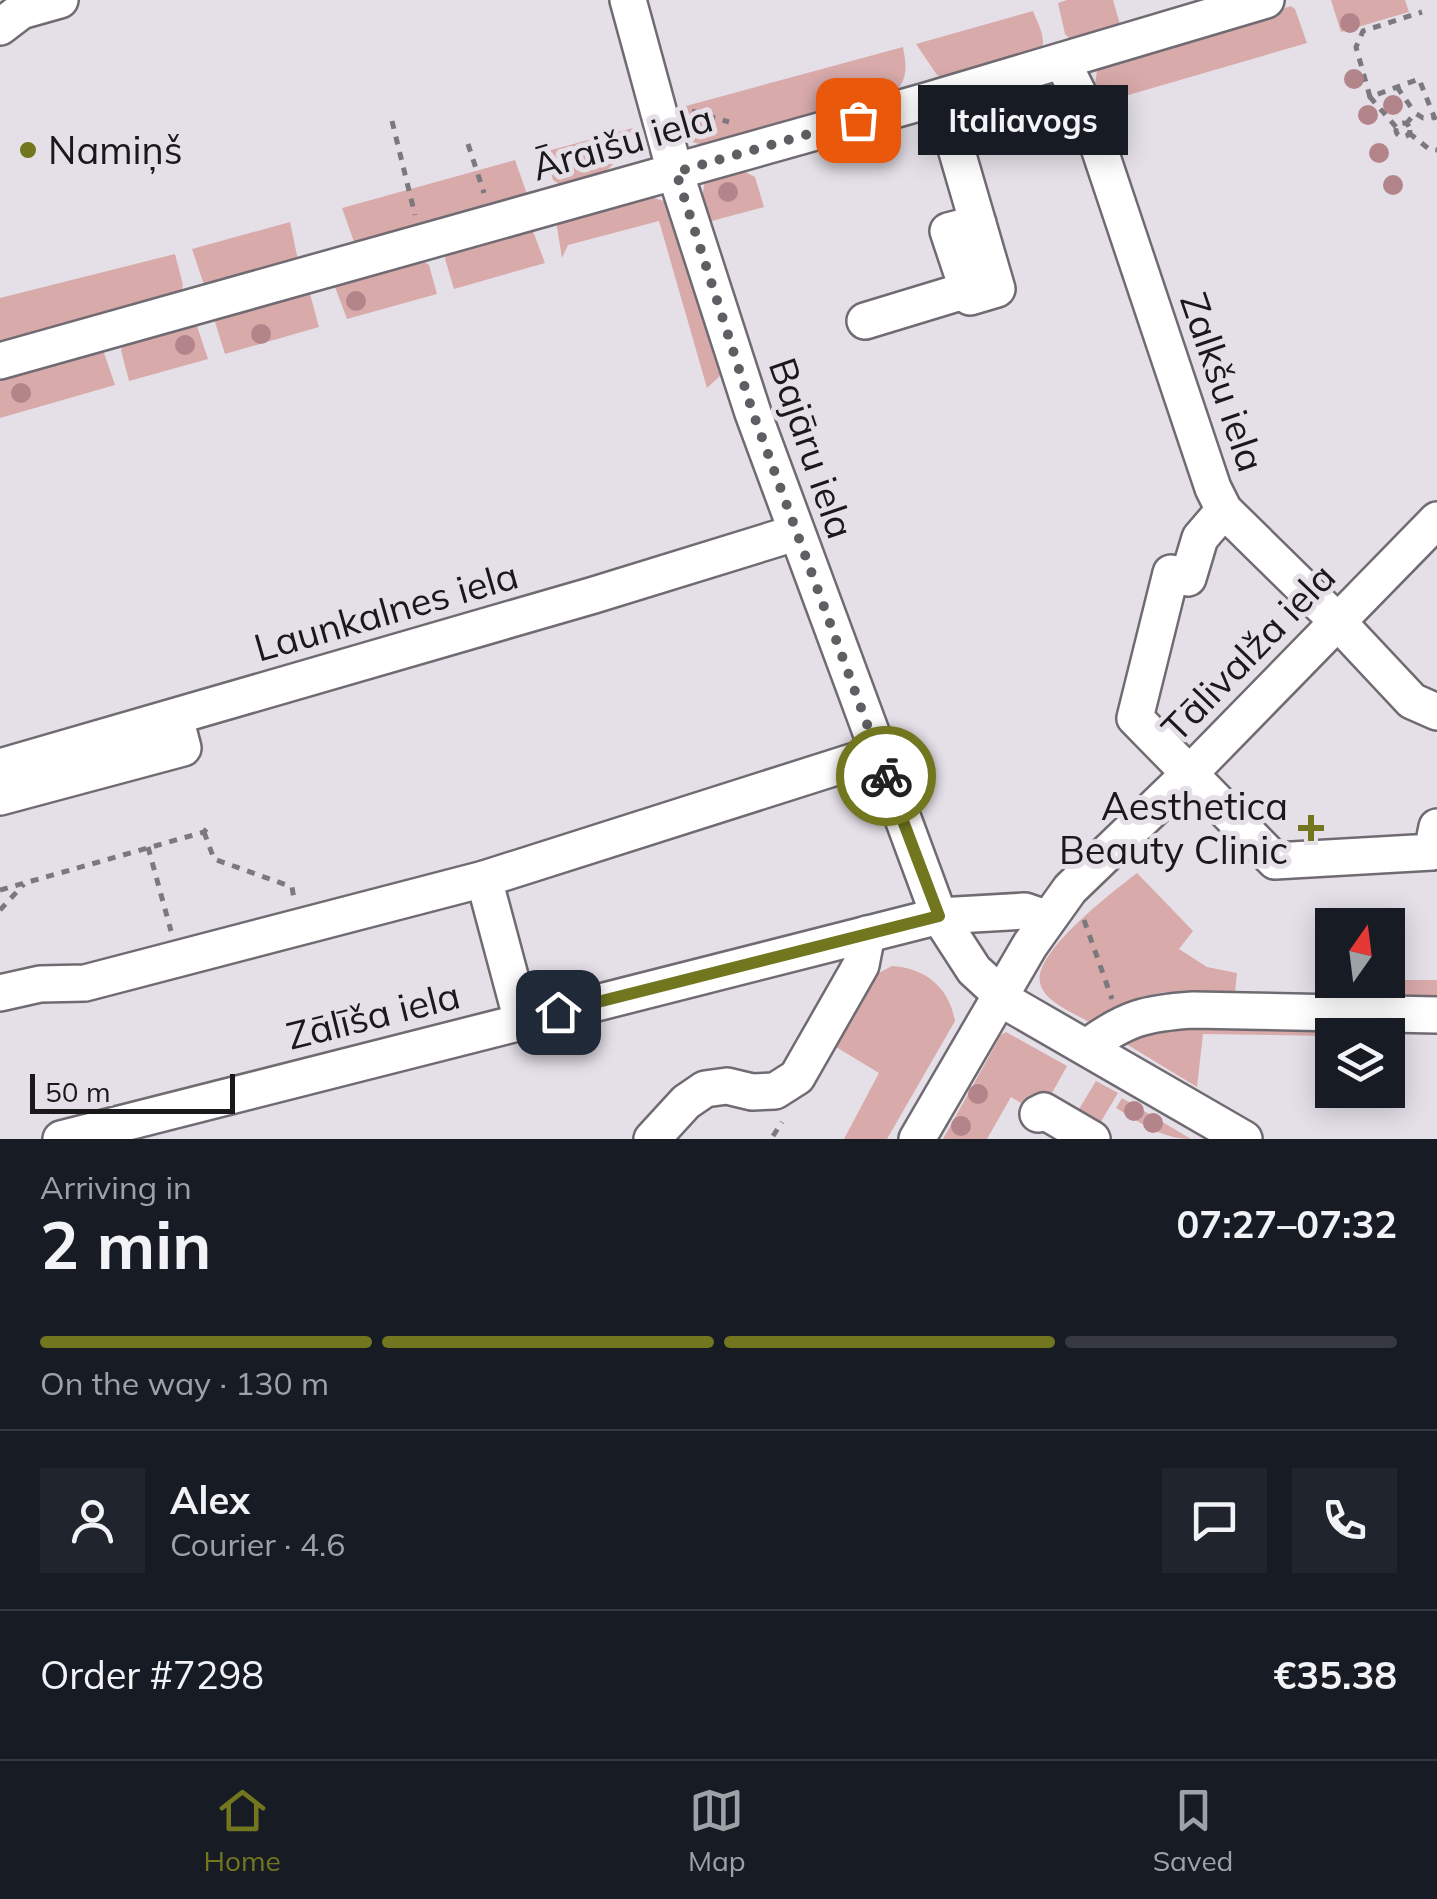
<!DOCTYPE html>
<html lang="en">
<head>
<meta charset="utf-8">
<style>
	:root { --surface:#171b24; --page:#20242c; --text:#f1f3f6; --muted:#9ea1a6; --line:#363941; --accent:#71761f }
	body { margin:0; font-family:Mulish,sans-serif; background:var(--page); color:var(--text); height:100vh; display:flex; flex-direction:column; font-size:38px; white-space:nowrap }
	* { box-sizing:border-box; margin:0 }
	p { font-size:32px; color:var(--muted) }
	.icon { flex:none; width:55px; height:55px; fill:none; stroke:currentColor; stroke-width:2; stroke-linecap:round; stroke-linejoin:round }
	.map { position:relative; height:1139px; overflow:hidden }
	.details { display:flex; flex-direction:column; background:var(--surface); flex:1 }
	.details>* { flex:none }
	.needle { width:65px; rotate:14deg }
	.controls { position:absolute; left:1315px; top:908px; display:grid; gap:20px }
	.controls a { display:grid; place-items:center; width:90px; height:90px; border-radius:0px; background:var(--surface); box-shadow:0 5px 25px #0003; font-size:50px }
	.scale { position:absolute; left:30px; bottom:25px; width:205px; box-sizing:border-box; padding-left:10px; border:5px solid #19181a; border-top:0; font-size:28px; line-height:35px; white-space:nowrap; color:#19181a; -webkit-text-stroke:8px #e5e0e8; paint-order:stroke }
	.pin { position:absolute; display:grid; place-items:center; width:85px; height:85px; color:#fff; margin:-42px; border-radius:20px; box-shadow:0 5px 15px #0006 }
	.courier { position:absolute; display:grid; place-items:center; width:100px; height:100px; margin:-50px; border:8px solid #71761f; border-radius:50%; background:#fff; color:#222; box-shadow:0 2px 12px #0007 }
	.bubble { position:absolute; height:70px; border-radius:0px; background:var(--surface); box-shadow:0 5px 25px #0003; font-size:32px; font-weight:700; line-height:70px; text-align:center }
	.head em { font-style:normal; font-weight:700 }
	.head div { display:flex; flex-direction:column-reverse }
	.head { display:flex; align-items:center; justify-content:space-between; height:170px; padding:0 40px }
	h1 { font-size:65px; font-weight:700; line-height:75px }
	.bar { display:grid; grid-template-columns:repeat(4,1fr); gap:15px 10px; align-content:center; height:120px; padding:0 40px }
	.bar i { height:12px; border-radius:8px; background:var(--line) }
	.bar .on { background:var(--accent) }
	.bar p { grid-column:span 4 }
	.line { display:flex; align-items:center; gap:25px; padding:0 40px; border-top:2px solid var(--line) }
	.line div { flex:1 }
	.round { display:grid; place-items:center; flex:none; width:105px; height:105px; border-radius:0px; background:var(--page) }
	.tabs { display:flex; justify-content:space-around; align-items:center; height:140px; border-top:2px solid var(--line); background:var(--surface); font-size:28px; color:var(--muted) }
	.tabs a { display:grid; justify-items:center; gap:5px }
	.tabs .on { color:var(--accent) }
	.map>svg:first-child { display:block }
</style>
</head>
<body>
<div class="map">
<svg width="1437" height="1139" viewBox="0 0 1437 1139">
	<rect width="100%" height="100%" fill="#e5e0e8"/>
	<g fill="#d8aaaa">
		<path d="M1067 0H1113L1121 28 1074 43 1065 34 1058 3Z"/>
		<path d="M1331 0H1405L1409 12 1341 32Z"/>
		<path d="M1291 6 1295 9 1307 43 1101 103 1094 92 1097 70 1110 61Z"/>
		<path d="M1033 11C1038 24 1048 40 1040 53L947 79 937 75 916 44Z"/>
		<path d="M903 47C907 69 908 79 892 96L712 148 686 140 676 121 677 111 686 106Z"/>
		<path d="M633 128C611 174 611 173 562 186L553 180 544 152Z"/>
		<path d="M515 160 527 194 355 245 342 208Z"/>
		<path d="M739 169 755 177 764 207 708 222 701 202 705 181Z"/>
		<path d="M647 196 664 201 669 210 720 376 707 388 659 221 568 245 562 258 556 221Z"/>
		<path d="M290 222 298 260 210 288 203 282 192 249Z"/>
		<path d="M531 226 545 263 454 289 445 259 448 249Z"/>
		<path d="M175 254 183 285 181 293 0 346V298Z"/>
		<path d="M419 258 429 265 437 294 347 319 335 287 338 279Z"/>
		<path d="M302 288 310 294 319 327 225 354 215 322 220 311Z"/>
		<path d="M196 323 208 359 129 381 121 350 127 338Z"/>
		<path d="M93 346 104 353 115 385 0 418V373Z"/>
		<path d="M1137 873 1193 931 1179 949 1207 967 1237 973 1235 992H1165L1140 997 1089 1022C1074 1013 1044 1002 1040 983 1033 952 1114 891 1137 873Z"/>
		<path d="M892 966C925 968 949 987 955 1021L887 1139H844L879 1073 836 1047 824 1069 820 1066 875 975Z"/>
		<path d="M1317 976H1332V980H1437V1000L1317 997Z"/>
		<path d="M1143 1026 1328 1027 1329 1036 1203 1034 1197 1087 1123 1042Z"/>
		<path d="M1006 1032 1067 1066 1052 1093 1079 1109 1096 1081 1118 1093 1096 1130 1026 1106 1011 1097 987 1139H943L1001 1035Z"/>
		<path d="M1122 1098 1191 1139C1162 1139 1141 1123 1116 1108Z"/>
	</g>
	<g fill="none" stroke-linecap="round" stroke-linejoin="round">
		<g stroke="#706b72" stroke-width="40">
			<g id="minor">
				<path d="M628 0 675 172 753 413 939 916 974 970 1012 1005 1244 1139"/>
				<path d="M0 27 21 11 60 0"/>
				<path d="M1062 61 1086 109 1213 488 1224 510 1337 621 1412 701 1437 712"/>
				<path d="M941 97 997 289 970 297 948 231 978 223"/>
				<path d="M865 321 967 290"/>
				<path d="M0 361 926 101 1266 0"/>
				<path d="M1171 573 1135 718 1275 861 1432 852 1437 827"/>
				<path d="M1188 578 1200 538 1224 510"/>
				<path d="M0 767 594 595 795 533"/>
				<path d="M0 797 183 748 175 717"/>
				<path d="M484 879 522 1021"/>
				<path d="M0 993 40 984 85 983 484 879 877 754"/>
				<path d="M1087 1047C1126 1018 1146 1013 1193 1010L1437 1015"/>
				<path d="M1038 1114 1044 1111 1092 1139"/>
				<path d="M61 1139 939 916 1025 911 1048 919"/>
				<path d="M652 1139 686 1102 705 1089 727 1086 752 1092 775 1091 797 1077 861 965 867 934"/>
				<path d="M917 1139 1030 945 1070 889 1190 773 1437 520"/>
			</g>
		</g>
		<g stroke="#7c797e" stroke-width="5" stroke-dasharray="8 8" stroke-linecap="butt">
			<path d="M1397 87 1415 113"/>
			<path d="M1370 97 1356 47 1363 31 1422 12"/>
			<path d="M692 111 729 122"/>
			<path d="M392 121 415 215"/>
			<circle cx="1403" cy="130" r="7"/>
			<path d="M1406 124 1415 113 1423 118 1434 117"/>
			<path d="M1396 127 1370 97 1419 79 1437 124"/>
			<path d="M1409 133 1429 149 1437 150"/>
			<path d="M468 144 484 193"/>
			<path d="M204 832 214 859 292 887 294 899"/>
			<path d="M148 847 171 931"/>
			<path d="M0 890 204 832 211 823"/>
			<path d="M0 910 24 884"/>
			<path d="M1084 920 1112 999"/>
			<path d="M773 1136 782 1122"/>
		</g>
		<use href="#minor" stroke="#fff" stroke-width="35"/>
	</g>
	<g fill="#b3858b">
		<circle cx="1350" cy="23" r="10"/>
		<circle cx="1354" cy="79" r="10"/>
		<circle cx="1393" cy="105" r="10"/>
		<circle cx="1368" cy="115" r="10"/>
		<circle cx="1379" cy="153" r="10"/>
		<circle cx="1393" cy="185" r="10"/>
		<circle cx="728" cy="192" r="10"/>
		<circle cx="356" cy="301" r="10"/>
		<circle cx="261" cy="334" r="10"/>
		<circle cx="185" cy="345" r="10"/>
		<circle cx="21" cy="393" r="10"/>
		<circle cx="978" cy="1094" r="10"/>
		<circle cx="1134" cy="1111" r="10"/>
		<circle cx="1153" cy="1123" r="10"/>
		<circle cx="961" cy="1126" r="10"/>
	</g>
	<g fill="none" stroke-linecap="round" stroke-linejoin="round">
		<path stroke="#605e62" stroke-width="10" stroke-dasharray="0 18" d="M858 120 676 172 753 413 886 776"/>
		<path stroke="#71761f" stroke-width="12" d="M558 1012 939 916 886 776"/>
	</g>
	<g fill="#71761f" stroke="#e5e0e8" stroke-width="4">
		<circle cx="28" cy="150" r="10"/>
		<path d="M1306 813h10v10h10v10h-10v10h-10v-10h-10v-10h10z"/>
	</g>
	<g text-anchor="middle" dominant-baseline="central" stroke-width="10" stroke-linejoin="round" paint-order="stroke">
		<g font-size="38" fill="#19181a" stroke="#e5e0e8">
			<text transform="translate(622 142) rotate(-16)">Āraišu iela</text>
			<text transform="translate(1223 382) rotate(71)">Zalkšu iela</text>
			<text transform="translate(812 448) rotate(71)">Bajāru iela</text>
			<text transform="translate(386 611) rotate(-16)">Launkalnes iela</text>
			<text transform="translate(1248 652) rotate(-46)">Tālivalža iela</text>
			<text transform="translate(373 1015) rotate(-14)">Zālīša iela</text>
		</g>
		<g font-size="38" fill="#19181a" stroke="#e5e0e8" text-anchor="start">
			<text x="48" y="150">Namiņš</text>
			<text x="1288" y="806" text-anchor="end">Aesthetica<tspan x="1288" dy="44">Beauty Clinic</tspan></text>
		</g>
	</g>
</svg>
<div class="controls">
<a><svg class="needle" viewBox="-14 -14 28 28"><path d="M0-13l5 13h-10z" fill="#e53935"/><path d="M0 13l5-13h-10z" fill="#9ea1a6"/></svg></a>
<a><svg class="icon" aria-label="layers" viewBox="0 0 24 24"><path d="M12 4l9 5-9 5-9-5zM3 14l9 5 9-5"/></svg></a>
</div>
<div class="scale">50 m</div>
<div class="pin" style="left:858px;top:120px;background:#ea580c"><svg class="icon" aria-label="bag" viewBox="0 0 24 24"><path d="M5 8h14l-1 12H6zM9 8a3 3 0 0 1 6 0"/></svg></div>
<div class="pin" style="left:558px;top:1012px;background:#1f2937"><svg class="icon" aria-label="home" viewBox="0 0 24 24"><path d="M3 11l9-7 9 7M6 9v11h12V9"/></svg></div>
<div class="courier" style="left:886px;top:776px"><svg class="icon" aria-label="bike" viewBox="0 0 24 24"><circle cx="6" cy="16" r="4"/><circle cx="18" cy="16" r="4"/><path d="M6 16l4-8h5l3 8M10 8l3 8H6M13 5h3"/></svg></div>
<div class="bubble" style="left:918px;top:85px;width:210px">Italiavogs</div>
</div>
<section class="details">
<div class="head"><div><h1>2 min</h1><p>Arriving in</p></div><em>07:27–07:32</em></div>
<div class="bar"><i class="on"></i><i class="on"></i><i class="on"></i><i></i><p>On the way · 130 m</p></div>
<div class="line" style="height:180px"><a class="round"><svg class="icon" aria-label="person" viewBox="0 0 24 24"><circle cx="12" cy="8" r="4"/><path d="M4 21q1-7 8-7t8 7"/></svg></a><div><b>Alex</b><p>Courier · 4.6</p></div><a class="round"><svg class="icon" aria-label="chat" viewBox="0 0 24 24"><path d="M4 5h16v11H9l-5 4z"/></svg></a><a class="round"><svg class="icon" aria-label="phone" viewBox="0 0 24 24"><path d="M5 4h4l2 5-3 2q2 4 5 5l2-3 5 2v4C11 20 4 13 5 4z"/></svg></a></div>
<div class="line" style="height:130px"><div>Order #7298</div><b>€35.38</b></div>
</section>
<nav class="tabs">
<a class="on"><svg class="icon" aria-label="home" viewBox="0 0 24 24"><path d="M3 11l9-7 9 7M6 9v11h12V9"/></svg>Home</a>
<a><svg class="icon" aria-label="map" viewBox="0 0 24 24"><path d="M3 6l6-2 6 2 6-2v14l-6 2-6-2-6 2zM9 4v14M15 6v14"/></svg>Map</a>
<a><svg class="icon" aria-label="saved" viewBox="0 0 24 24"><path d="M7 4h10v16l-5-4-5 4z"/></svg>Saved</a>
</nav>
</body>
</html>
